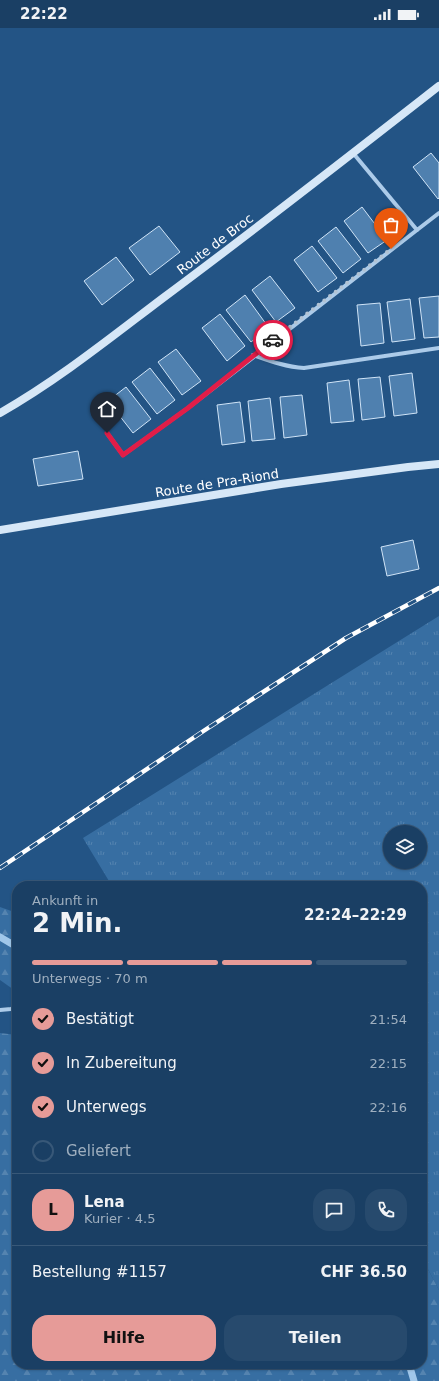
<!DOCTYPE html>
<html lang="de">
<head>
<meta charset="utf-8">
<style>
	:root { --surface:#1a3f64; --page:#274a6d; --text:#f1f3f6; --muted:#9fafbf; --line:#385878; --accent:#e69b98 }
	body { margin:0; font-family:"DejaVu Sans",sans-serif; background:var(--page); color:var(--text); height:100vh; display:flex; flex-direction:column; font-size:15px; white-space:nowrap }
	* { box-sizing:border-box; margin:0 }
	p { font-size:13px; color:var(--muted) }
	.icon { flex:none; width:22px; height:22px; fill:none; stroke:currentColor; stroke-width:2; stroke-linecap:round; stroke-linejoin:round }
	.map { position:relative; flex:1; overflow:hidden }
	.panel { position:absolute; left:12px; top:853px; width:415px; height:488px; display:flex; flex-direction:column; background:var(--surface); border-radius:16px; box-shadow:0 1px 3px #0004,0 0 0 1px var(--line) }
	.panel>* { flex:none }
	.controls { position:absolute; left:383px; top:797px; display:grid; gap:8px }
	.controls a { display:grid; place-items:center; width:44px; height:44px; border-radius:50%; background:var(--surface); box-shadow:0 1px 3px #0004,0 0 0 1px var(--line); font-size:20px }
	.pin { position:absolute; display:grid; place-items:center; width:34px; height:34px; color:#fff; margin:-41px -17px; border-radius:50% 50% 50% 0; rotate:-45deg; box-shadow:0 0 4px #0007 }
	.pin .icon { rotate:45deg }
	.courier { position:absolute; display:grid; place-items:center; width:40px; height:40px; margin:-20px; border:3px solid #e11d48; border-radius:50%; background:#fff; color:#222; box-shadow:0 1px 5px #0007 }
	.overview em { font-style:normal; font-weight:800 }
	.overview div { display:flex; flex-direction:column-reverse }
	.overview { display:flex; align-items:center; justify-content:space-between; height:68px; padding:0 20px }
	h1 { font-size:26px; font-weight:800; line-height:30px }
	.bar { display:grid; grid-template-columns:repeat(4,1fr); gap:6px 4px; align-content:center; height:48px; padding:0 20px }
	.bar i { height:5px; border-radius:3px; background:var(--line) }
	.bar .active { background:var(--accent) }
	.bar p { grid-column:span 4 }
	.line { display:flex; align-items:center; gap:10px; padding:0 20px; border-top:1px solid var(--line) }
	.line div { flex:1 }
	.round { display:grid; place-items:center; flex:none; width:42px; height:42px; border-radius:16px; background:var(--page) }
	ol { padding:0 20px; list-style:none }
	li { display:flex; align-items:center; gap:12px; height:44px }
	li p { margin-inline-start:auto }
	li .icon { padding:4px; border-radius:50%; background:var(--accent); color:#111; stroke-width:4 }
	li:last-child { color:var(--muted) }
	li i { width:22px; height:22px; border:2px solid var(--line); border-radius:50% }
	.button { display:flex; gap:8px; margin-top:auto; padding:8px 20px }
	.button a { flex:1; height:46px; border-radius:16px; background:var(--accent); color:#111; font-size:16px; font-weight:800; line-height:46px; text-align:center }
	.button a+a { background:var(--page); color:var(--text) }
	.status { display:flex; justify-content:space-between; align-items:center; height:28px; padding:0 20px; background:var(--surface); direction:ltr }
	.status svg { height:11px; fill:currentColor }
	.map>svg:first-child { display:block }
</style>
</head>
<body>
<div class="status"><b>22:22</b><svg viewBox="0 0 49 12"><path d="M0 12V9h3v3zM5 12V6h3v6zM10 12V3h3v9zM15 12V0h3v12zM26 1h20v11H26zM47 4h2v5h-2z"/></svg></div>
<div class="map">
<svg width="439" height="1353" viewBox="0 0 439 1353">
	<defs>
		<pattern id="grass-tufts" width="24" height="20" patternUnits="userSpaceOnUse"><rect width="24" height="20" fill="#376ea2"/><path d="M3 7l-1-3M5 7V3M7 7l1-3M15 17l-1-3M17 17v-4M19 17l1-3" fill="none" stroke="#5584b0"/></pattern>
		<pattern id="forest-firs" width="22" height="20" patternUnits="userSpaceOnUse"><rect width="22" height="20" fill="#376ea2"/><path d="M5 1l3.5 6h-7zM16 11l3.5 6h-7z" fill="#5584b0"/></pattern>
	</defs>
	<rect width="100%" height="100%" fill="#235485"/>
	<path fill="url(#grass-tufts)" fill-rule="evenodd" d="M439 588V1262L422 1230V858H112L83 810ZM390 804H420V834H390Z"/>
	<g fill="url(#forest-firs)">
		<path d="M0 879 17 885V964L0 952Z"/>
		<path d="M0 1005 17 1007V1336H422V1230L439 1262V1353H0Z"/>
	</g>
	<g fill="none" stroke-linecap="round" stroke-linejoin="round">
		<g stroke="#a0c7ea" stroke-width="7">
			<path d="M0 909 17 919"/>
			<path d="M409 1336 414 1353"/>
		</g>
	</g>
	<g fill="#4f80af" stroke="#d0e4f7">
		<path d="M431 125 439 135V170L438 171 413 139Z"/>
		<path d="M362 179 387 212 368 225 344 193Z"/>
		<path d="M159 198 180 224 150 247 129 220Z"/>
		<path d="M336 199 361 231 343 245 318 213Z"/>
		<path d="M312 218 337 250 318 264 294 232Z"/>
		<path d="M116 229 134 252 102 277 84 253Z"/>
		<path d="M270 248 295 280 276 294 252 262Z"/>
		<path d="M245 267 269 300 251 314 226 282Z"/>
		<path d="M439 268V309L424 310 419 270Z"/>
		<path d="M410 271 415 311 392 314 387 274Z"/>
		<path d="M380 275 384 315 361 318 357 277Z"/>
		<path d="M220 286 245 318 227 333 202 300Z"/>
		<path d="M176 321 201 353 182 367 158 334Z"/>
		<path d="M150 340 175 372 157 386 132 354Z"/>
		<path d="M412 345 417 385 394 388 389 348Z"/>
		<path d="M380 349 385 389 362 392 358 351Z"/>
		<path d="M349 352 354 393 331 395 327 355Z"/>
		<path d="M126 359 151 391 133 405 108 373Z"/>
		<path d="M302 367 307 407 284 410 280 369Z"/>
		<path d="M270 370 275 411 252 413 248 373Z"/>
		<path d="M240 374 245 414 222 417 217 377Z"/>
		<path d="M78 423 83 451 38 458 33 431Z"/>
		<path d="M413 512 419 541 387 548 381 519Z"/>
	</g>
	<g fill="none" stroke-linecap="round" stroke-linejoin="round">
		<g stroke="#accbe9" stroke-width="4">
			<path d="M353 125 417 202 439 185"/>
			<path d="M253 327C270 333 286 339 304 340L439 320"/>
			<path d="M107 405 123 427 188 380 417 202"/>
			<path d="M0 982 11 981 17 979"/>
		</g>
		<g stroke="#d6e7f7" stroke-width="8">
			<path d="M0 385C58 352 110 310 163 270 256 201 348 129 439 58"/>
			<path d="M0 502 281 456 408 439 439 436"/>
		</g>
		<g stroke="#fff" stroke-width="4.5">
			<path id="rail" d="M0 840 205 702 346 610 439 560"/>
		</g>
		<use href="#rail" stroke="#235485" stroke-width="3" stroke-dasharray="9" stroke-linecap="butt"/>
	</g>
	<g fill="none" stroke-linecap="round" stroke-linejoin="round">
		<path stroke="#b2c3d4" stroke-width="4" stroke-dasharray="0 7.2" d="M273 312 391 221"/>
		<path stroke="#e11d48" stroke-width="5" d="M107 405 123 427 188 380 273 312"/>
	</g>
	<g text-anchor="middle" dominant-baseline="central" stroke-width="3.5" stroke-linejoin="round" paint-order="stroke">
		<g font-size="13" fill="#fff" stroke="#235485">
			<text transform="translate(215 216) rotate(-37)">Route de Broc</text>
			<text transform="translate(217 455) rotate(-9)">Route de Pra-Riond</text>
		</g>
	</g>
</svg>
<div class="controls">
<a><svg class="icon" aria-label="layers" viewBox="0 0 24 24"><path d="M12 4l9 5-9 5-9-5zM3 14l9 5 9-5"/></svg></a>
</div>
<div class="pin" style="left:391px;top:221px;background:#ea580c"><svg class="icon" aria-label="bag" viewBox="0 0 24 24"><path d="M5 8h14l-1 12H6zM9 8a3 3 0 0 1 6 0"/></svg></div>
<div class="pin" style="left:107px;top:405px;background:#1f2937"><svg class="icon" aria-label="home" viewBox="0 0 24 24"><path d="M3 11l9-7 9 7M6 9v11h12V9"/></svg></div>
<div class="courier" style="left:273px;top:312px"><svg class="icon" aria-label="car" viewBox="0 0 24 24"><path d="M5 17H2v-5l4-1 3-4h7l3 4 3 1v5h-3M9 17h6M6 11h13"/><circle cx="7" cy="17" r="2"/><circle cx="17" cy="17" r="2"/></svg></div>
<section class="panel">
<div class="overview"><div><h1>2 Min.</h1><p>Ankunft in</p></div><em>22:24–22:29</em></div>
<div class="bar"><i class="active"></i><i class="active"></i><i class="active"></i><i></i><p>Unterwegs · 70 m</p></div>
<ol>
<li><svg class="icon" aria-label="check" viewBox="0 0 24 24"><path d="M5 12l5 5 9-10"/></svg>Bestätigt<p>21:54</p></li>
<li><svg class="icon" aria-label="check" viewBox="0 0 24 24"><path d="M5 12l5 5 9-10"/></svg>In Zubereitung<p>22:15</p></li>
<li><svg class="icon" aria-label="check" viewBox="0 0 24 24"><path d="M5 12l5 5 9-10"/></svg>Unterwegs<p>22:16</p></li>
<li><i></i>Geliefert</li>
</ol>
<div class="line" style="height:72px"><b class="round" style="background:var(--accent);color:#111">L</b><div><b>Lena</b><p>Kurier · 4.5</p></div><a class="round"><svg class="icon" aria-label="chat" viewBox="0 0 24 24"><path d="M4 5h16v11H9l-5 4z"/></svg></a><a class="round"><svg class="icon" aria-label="phone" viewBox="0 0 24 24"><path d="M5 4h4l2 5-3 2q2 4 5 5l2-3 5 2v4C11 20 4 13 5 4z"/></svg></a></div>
<div class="line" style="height:52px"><div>Bestellung #1157</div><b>CHF 36.50</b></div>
<div class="button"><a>Hilfe</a><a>Teilen</a></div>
</section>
</div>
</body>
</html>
